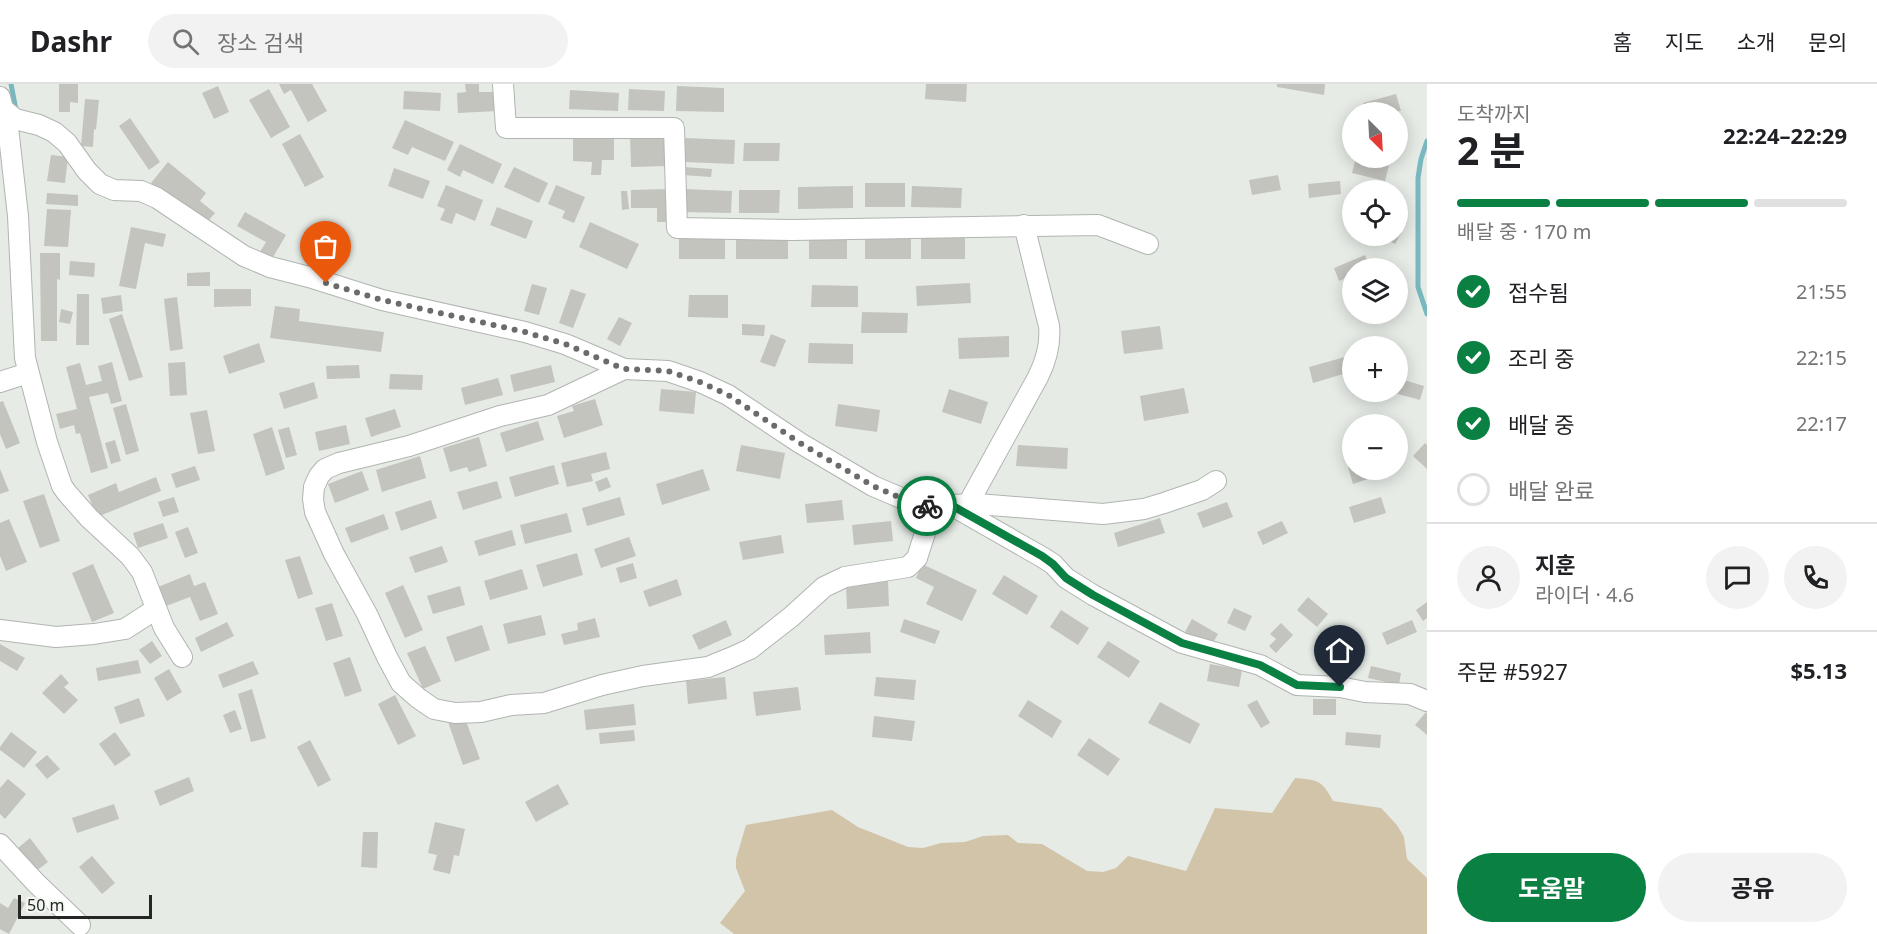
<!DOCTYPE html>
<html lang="ko">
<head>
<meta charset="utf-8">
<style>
	:root { --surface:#fff; --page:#f2f2f2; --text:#202124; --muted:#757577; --line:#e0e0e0; --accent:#0b8043 }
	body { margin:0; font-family:"Noto Sans","Noto Sans KR",sans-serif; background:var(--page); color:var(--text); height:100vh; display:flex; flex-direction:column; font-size:22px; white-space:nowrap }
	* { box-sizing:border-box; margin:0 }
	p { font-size:20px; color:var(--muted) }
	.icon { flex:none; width:33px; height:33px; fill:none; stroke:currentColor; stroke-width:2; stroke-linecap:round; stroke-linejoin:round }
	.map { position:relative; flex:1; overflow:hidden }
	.details { display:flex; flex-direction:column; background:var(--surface); width:450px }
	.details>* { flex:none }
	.needle { width:39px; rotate:156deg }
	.buttons { position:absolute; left:1342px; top:18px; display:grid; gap:12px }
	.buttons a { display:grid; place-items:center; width:66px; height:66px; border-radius:50%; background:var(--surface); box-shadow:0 3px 15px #0003; font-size:30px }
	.scale { position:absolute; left:18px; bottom:15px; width:134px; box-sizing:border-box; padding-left:6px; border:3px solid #252725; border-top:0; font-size:16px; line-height:21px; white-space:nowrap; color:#252725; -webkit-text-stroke:4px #f3f8f3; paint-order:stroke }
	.pin { position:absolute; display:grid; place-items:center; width:51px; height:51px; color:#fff; margin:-62px -26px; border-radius:50% 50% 50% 0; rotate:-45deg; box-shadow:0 0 6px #0007 }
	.pin .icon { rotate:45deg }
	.courier { position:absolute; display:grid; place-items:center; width:60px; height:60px; margin:-30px; border:4px solid #0b8043; border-radius:50%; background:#fff; color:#222; box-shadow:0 2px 8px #0007 }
	.overview em { font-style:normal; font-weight:700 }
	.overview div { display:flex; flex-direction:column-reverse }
	.overview { display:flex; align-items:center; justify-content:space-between; height:102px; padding:0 30px }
	h1 { font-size:39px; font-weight:700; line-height:45px }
	.bar { display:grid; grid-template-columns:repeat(4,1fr); gap:9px 6px; align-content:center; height:72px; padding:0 30px }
	.bar i { height:8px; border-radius:4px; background:var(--line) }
	.bar .on { background:var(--accent) }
	.bar p { grid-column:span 4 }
	.line { display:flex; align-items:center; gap:15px; padding:0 30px; border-top:2px solid var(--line) }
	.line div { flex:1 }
	.round { display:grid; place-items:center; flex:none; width:63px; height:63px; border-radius:32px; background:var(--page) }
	ol { padding:0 30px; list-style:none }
	li { display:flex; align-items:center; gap:18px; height:66px }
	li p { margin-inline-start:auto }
	li .icon { padding:6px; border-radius:50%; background:var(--accent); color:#fff; stroke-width:4 }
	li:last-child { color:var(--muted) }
	li i { width:33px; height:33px; border:3px solid var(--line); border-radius:50% }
	.button { display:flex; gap:12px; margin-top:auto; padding:12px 30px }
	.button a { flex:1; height:69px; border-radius:36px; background:var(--accent); color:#fff; font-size:24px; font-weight:700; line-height:69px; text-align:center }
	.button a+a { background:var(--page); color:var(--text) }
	header { display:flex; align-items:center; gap:36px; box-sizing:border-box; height:84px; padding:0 30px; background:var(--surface); border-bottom:2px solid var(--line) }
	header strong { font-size:28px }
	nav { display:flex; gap:33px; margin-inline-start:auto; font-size:21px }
	.search { width:420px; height:54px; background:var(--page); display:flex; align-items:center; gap:15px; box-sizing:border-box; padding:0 21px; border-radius:33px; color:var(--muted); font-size:22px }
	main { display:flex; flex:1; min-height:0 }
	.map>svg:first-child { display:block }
</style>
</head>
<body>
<header>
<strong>Dashr</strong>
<div class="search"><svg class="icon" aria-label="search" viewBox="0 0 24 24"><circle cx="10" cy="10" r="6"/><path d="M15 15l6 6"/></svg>장소 검색</div>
<nav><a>홈</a><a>지도</a><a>소개</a><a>문의</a></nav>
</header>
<main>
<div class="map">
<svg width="1427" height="850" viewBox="0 0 1427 850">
	<rect width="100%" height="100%" fill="#e6ebe6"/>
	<path fill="#d1c4a8" d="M1295 694C1318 696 1322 696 1333 717L1381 724 1397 741 1404 753 1407 775 1427 794V850H734L720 839 745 807 736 784V775L746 741 832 726 858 743 908 763 923 764 941 759 965 758 983 752 1008 751 1018 759 1042 760 1087 787 1103 788 1116 784 1128 772 1186 787 1215 724 1272 729Z"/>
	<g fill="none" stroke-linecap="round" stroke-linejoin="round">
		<g stroke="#79b8be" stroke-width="5">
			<path d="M11 0 16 26"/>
			<path d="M1427 57 1421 75 1418 94V203L1427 230"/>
		</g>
	</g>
	<g fill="#c3c4be">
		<path d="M59 0H78V19L70 18V28H59Z"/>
		<path d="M279 0H312L327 27 308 38 291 6 284 10Z"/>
		<path d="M465 0H479V8H497L498 27 458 29 457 9 466 8Z"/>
		<path d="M926 0H967L966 18 925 15Z"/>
		<path d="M1277 0H1325L1324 11 1277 3Z"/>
		<path d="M218 2 229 28 214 35 202 9Z"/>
		<path d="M677 2 724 4V28L676 27Z"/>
		<path d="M269 5 290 43 271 54 249 16Z"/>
		<path d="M629 5 665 7 664 27 628 26Z"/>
		<path d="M570 6 619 9 618 27 569 25Z"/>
		<path d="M404 7 441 9 440 27 403 25Z"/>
		<path d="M1396 10 1401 27 1394 28H1365L1363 19Z"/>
		<path d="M85 15 99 16 96 46 94 45 93 63 81 62Z"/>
		<path d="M130 34 160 78 149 86 119 42Z"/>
		<path d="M405 36 454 58 445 77 412 63 408 71 392 64Z"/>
		<path d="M667 49V82L631 83 630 50Z"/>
		<path d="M300 50 324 93 305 103 282 60Z"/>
		<path d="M573 51H614V76H602L601 91H591L592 78 573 77Z"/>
		<path d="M685 54 735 56 734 80 684 78Z"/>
		<path d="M744 59H780L779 77H743Z"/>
		<path d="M460 60 502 80 493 100 463 86 460 93 447 86Z"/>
		<path d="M51 71 68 73 65 99 47 97Z"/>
		<path d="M1356 74 1370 76 1371 74H1384L1383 79 1389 81 1385 97 1352 89Z"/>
		<path d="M168 78 206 109 200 117 215 129 207 138 174 112 171 116 151 99Z"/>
		<path d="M514 83 548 99 539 119 504 103Z"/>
		<path d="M684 83 712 85 711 93 683 91Z"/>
		<path d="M394 84 430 97 423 115 388 102Z"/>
		<path d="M1278 91 1281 106 1252 111 1249 96Z"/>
		<path d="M1340 97 1341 110 1309 114 1308 100Z"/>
		<rect x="865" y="99" width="40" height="24"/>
		<path d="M446 101 483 116 475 137 456 129 452 140 440 136 445 125 437 122Z"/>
		<path d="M556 101 585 113 574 139 562 134 565 127 548 120Z"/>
		<path d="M853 102V124L798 125V103Z"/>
		<path d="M912 102 962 104 961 124 911 123Z"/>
		<path d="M667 105V138H657V124H631V106Z"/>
		<path d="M684 105 732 107 731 129 683 128Z"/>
		<path d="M739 106H780L779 129H739Z"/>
		<path d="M621 107H627L629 125 622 126Z"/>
		<path d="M47 109 78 111V122L46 120Z"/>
		<path d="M497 123 533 137 526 155 490 141Z"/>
		<path d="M47 125 71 126 68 163 44 162Z"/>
		<path d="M245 128 286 151 272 175 260 168 266 158 237 142Z"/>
		<path d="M1398 133 1407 139 1395 160 1381 152H1398Z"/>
		<path d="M590 138 639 160 627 185 579 163Z"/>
		<path d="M131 143 166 150 163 163 145 159 136 205 119 202Z"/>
		<rect x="679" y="151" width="46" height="24"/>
		<rect x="736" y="151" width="52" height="24"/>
		<rect x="809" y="151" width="38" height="24"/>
		<rect x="865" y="151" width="46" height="24"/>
		<rect x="921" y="151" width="44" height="24"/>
		<path d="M40 169H60V196L57 195V257H41Z"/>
		<path d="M1365 171 1370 183 1353 184V191L1339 197 1334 184Z"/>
		<path d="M70 177 95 179 94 193 69 191Z"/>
		<path d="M210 188V202H187V189Z"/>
		<path d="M1398 191 1405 192V210H1398Z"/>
		<path d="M970 199 971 219 917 222 916 202Z"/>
		<path d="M532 200 547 204 539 231 524 227Z"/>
		<path d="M812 201 858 202V223H811Z"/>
		<path d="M214 205H251V222L214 223Z"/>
		<path d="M571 205 586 210 573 244 559 239Z"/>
		<path d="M77 210H89V261H76Z"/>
		<path d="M121 211 123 227 103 230 101 214Z"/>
		<path d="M689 211H728V234L688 233Z"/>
		<path d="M177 213 183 265 170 267 164 215Z"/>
		<path d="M275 222 300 225 299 237 384 248 381 268 270 254Z"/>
		<path d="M61 225 73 228 70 240 59 238Z"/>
		<path d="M862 228 908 229 907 249H861Z"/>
		<path d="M122 230 143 293 129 297 109 235Z"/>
		<path d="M619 233 632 239 620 262 607 255Z"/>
		<path d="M742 240 765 241 764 252 742 251Z"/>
		<path d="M1160 242 1163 265 1124 270 1121 247Z"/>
		<path d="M771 250 786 256 775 283 760 278Z"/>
		<path d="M1009 252V273L959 275 958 254Z"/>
		<path d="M259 259 265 278 229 290 223 272Z"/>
		<path d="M809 259 853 260V280L808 279Z"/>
		<path d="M1345 273 1350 288 1313 299 1309 283Z"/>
		<path d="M112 278 122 317 111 320 108 309 89 313 108 384 91 389 80 349 76 350 74 341 60 345 56 330 77 325 66 283 80 279 86 301 102 297 98 282Z"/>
		<path d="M185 278 187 311 170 312 168 279Z"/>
		<path d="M359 281 360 294 327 295 326 282Z"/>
		<path d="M551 281 555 298 514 308 510 291Z"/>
		<path d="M1398 285 1406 287 1404 296 1424 302 1420 316 1391 308H1398Z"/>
		<path d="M390 290 423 291 422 306 389 305Z"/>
		<path d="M498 294 503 311 465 321 461 304Z"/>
		<path d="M314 298 318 314 284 325 279 309Z"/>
		<path d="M1184 304 1189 329 1144 337 1140 312Z"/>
		<path d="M661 305 696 308 694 330 659 327Z"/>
		<path d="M949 305 988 318 981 340 942 328Z"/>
		<path d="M595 315 603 341 564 354 557 332 574 327 572 322Z"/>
		<path d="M3 317 20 359 6 365 0 350V318Z"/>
		<path d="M126 320 139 367 126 371 113 324Z"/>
		<path d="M838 320 880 326 877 348 835 342Z"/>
		<path d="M395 325 401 343 371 353 365 334Z"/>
		<path d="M207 326 215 367 198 370 190 329Z"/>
		<path d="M538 337 544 356 506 368 500 349Z"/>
		<path d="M346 341 350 360 319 367 315 348Z"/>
		<path d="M272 343 285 385 266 392 253 350Z"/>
		<path d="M289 343 297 371 286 374 278 346Z"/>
		<path d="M479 353 487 382 469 388 467 383 450 388 443 364Z"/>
		<path d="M115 356 121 377 111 380 105 359Z"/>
		<path d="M1425 359 1427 361V385L1413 372Z"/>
		<path d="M741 361 785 369 780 395 736 387Z"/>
		<path d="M1018 361 1068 364 1067 385 1016 382Z"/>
		<path d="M606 368 610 385 591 390 593 397 567 403 561 379Z"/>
		<path d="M420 372 426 394 382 408 376 386Z"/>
		<path d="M554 381 559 400 515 413 509 393Z"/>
		<path d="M195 382 200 396 176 404 171 390Z"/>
		<path d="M1353 382V386H1372L1374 393 1353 400 1348 383Z"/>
		<path d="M0 385 9 407 0 410Z"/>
		<path d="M703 385 710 406 662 421 656 400Z"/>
		<path d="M362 387 369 406 335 419 328 400Z"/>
		<path d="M156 393 161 407 97 433 88 411 116 399 119 408Z"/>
		<path d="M607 393 611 403 599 408 595 398Z"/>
		<path d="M497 397 502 414 463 426 457 408Z"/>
		<path d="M44 410 60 457 40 464 23 417Z"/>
		<path d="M174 413 179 428 163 433 158 418Z"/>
		<path d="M620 413 625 431 587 442 582 424Z"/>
		<path d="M1381 413 1386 429 1354 439 1349 423Z"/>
		<path d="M431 416 437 434 401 447 395 428Z"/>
		<path d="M842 416 844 436 807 439 805 420Z"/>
		<path d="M1227 418 1233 433 1203 444 1197 429Z"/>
		<path d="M567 429 572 448 525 460 520 441Z"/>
		<path d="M384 430 389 445 351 459 345 444Z"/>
		<path d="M1160 434 1165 449 1118 463 1114 449Z"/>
		<path d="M9 435 27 478 6 487 0 472V439Z"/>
		<path d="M891 437 893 457 854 461 852 441Z"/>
		<path d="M1282 437 1288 449 1263 461 1257 448Z"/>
		<path d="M163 439 168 454 138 464 133 449Z"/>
		<path d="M188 443 198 469 185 474 175 448Z"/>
		<path d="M512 446 516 461 479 472 474 457Z"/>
		<path d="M781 451 784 469 743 476 739 458Z"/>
		<path d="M629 453 636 472 601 484 594 465Z"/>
		<path d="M442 462 448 478 415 489 409 473Z"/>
		<path d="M577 469 583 491 543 503 536 481Z"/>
		<path d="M300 472 313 510 298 515 285 476Z"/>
		<path d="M633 479 637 494 620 499 616 484Z"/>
		<path d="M93 480 114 529 92 538 72 489Z"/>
		<path d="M922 480 977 506 962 537 926 520 934 503 916 494Z"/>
		<path d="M522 485 528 505 490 516 484 497Z"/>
		<path d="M190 490 194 502 205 498 218 530 200 537 190 513 166 522 158 503Z"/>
		<path d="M1004 491 1038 512 1027 531 992 510Z"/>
		<path d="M677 495 682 511 649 523 643 507Z"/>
		<path d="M888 497 889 522 847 525 846 500Z"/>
		<path d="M403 501 423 546 405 554 385 509Z"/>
		<path d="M460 502 465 521 433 530 427 512Z"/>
		<path d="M1308 513 1328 530 1317 543 1297 526Z"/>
		<path d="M1427 518V534L1423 537 1416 526Z"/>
		<path d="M332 519 343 552 326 557 315 524Z"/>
		<path d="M1234 524 1252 532 1245 547 1227 539Z"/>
		<path d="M1061 526 1089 544 1078 561 1050 543Z"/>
		<path d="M541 531 546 551 508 560 503 540Z"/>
		<path d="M595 534 600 553 564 561 561 550 578 546 577 539Z"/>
		<path d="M904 535 940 547 935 560 900 548Z"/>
		<path d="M1192 535 1218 550 1211 562 1185 548Z"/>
		<path d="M726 536 732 551 699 566 692 551Z"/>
		<path d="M1412 536 1417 548 1387 561 1382 549Z"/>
		<path d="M227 538 234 552 201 568 195 554Z"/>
		<path d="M1281 539 1293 551 1276 569 1269 562 1276 555 1270 550Z"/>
		<path d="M482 541 490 566 455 578 446 553Z"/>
		<path d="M870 548 871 569 825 571 824 551Z"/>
		<path d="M1332 550 1361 560 1355 574 1327 564Z"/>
		<path d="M152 557 162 572 150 580 139 566Z"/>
		<path d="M1108 557 1140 577 1129 594 1097 573Z"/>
		<path d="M0 560 25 574 17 587 0 577Z"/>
		<path d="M425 562 441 597 423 605 407 569Z"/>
		<path d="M350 573 362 607 345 613 333 579Z"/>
		<path d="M138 576 141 589 98 597 96 584Z"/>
		<path d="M253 577 259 590 223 604 218 591Z"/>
		<path d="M1210 580 1242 586 1239 603 1207 597Z"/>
		<path d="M1371 582 1401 589 1399 601 1368 594Z"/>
		<path d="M169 585 182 608 167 617 154 594Z"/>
		<path d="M61 590 69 599 64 603 78 616 64 630 42 609Z"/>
		<path d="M725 593 727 615 688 620 686 597Z"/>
		<path d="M876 593 916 596 914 616 874 612Z"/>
		<path d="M798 603 801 626 756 632 753 608Z"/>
		<path d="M252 605 266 654 251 658 238 610Z"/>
		<path d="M395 611 416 652 398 661 378 620Z"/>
		<path d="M139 614 145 632 120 640 114 623Z"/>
		<rect x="1313" y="615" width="23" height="16"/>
		<path d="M1028 616 1062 637 1052 654 1018 632Z"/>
		<path d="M1257 616 1270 639 1261 644 1247 621Z"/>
		<path d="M1160 618 1200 640 1190 660 1148 639Z"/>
		<path d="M634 620 636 641 586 646 584 626Z"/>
		<path d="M235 626 242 645 230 649 223 631Z"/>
		<path d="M1426 628 1427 629V651L1415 641Z"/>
		<path d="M463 629 480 675 463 681 447 635Z"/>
		<path d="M874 632 915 637 912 657 872 653Z"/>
		<path d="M634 646 635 657 600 660 599 649Z"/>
		<path d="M11 648 37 668 24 684 0 666V663Z"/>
		<path d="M115 648 131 671 115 682 99 660Z"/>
		<path d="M1346 648 1381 651 1380 664 1345 661Z"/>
		<path d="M1089 654 1120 675 1108 692 1077 671Z"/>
		<path d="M310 656 331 696 318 703 297 663Z"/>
		<path d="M47 671 60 685 47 695 35 681Z"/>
		<path d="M189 693 194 707 160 722 154 707Z"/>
		<path d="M8 695 26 710 5 735 0 730V704Z"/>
		<path d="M558 700 569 720 536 738 525 718Z"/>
		<path d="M114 720 119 735 77 749 72 734Z"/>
		<path d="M435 738 465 745 459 772 454 771 450 790 433 786 437 771 428 769Z"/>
		<path d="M363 748H378L377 784 361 783Z"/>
		<path d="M30 754 48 778 36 787 18 764Z"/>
		<path d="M92 772 115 799 102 810 79 783Z"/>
		<path d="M14 814 25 819 9 850 0 845V819L8 824Z"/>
	</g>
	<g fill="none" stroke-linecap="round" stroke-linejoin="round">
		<g stroke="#b1b5b1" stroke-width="22">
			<g id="minor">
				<path d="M503 0 506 44H674L677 144 792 146 1098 141 1148 160"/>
				<path d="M0 13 3 25 15 35 39 41 54 48 67 59 87 87 100 100 114 106 141 107 157 114 244 172 270 183 309 193 382 216 525 248 565 260 624 285 668 287 700 298 728 311 800 359 873 402 913 419 933 424 951 421 978 420 1103 430 1144 425 1164 419 1202 406 1216 397"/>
				<path d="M3 25 8 43 18 132 25 274 47 358 62 402 67 409 89 434 130 472 142 488 164 544 182 573"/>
				<path d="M624 285 548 321 500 332 409 362 339 379 325 385 319 392 314 403 313 415 315 428 334 470 367 530 387 573 401 599 418 614 434 625 455 629 481 628 511 621 544 619 602 601 643 592 708 583 730 574 750 565 791 533 824 503 845 493 908 483 917 474 933 424"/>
				<path d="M0 298 28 289"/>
				<path d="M968 420 1038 293C1046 277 1051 261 1049 242L1024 141"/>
				<path d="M951 421 1042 473 1053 480 1066 494 1093 511 1182 559 1260 581 1297 601 1340 603 1365 608 1410 610 1427 617"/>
				<path d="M0 546 56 553 94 550 125 545 156 525"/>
				<path d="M0 760 36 799 80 841"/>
			</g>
		</g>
		<use href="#minor" stroke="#fff" stroke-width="20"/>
	</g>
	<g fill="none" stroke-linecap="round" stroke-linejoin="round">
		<path stroke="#696c69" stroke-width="6" stroke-dasharray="0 10.8" d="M326 199 382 216 525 248 565 260 624 285 668 287 700 298 728 311 800 359 873 402 913 419 927 422"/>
		<path stroke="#0b8043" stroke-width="8" d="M927 422 933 424 951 421 1042 472 1053 480 1066 494 1093 511 1182 559 1260 581 1297 601 1340 603"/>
	</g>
</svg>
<div class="buttons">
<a><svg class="needle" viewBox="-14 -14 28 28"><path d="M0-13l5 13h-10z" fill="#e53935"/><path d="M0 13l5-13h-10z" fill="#757577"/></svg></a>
<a><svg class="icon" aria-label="locate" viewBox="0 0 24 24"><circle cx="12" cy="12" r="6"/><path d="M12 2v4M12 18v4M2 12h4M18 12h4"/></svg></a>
<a><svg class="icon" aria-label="layers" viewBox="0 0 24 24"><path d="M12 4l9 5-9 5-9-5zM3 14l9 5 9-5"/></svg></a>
<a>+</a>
<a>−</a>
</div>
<div class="scale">50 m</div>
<div class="pin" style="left:326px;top:199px;background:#ea580c"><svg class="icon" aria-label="bag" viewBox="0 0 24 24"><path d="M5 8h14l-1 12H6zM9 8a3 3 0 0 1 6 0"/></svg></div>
<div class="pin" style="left:1340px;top:603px;background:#1f2937"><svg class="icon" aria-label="home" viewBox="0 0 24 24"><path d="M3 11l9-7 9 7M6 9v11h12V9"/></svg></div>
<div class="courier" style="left:927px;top:422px"><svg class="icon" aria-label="bike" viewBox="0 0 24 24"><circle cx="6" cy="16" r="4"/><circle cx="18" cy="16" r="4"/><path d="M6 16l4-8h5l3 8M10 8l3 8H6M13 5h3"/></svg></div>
</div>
<section class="details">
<div class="overview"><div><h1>2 분</h1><p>도착까지</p></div><em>22:24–22:29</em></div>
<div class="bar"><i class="on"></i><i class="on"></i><i class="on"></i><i></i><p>배달 중 · 170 m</p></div>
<ol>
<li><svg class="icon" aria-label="check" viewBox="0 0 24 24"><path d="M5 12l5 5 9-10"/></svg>접수됨<p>21:55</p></li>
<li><svg class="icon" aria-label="check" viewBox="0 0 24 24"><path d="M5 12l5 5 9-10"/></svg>조리 중<p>22:15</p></li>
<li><svg class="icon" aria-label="check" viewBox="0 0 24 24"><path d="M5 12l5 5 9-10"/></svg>배달 중<p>22:17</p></li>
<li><i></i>배달 완료</li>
</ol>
<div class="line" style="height:108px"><a class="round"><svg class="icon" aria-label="person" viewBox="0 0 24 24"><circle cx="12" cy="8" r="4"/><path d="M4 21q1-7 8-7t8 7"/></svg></a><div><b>지훈</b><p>라이더 · 4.6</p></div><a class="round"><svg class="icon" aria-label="chat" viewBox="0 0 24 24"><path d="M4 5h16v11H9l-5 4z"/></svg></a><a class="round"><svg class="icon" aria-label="phone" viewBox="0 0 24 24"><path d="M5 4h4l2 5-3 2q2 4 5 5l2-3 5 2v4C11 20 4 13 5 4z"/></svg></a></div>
<div class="line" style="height:78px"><div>주문 #5927</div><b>$5.13</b></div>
<div class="button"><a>도움말</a><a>공유</a></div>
</section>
</main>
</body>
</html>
